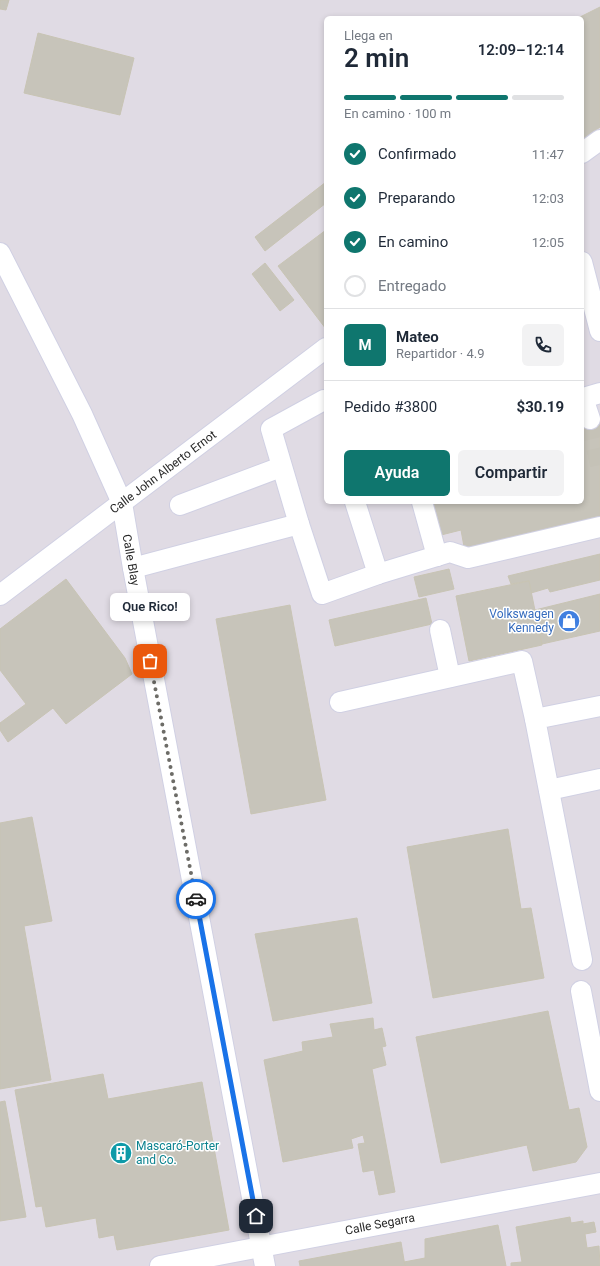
<!DOCTYPE html>
<html lang="es">
<head>
<meta charset="utf-8">
<style>
	:root { --surface:#fff; --page:#f2f2f3; --text:#1f2937; --muted:#747a83; --line:#e0e1e3; --accent:#0f766e }
	body { margin:0; font-family:Roboto,sans-serif; background:var(--page); color:var(--text); height:100vh; display:flex; flex-direction:column; font-size:15px; white-space:nowrap }
	* { box-sizing:border-box; margin:0 }
	p { font-size:13px; color:var(--muted) }
	.icon { flex:none; width:22px; height:22px; fill:none; stroke:currentColor; stroke-width:2; stroke-linecap:round; stroke-linejoin:round }
	.map { position:relative; flex:1; overflow:hidden }
	.side { position:absolute; left:324px; top:16px; width:260px; height:488px; display:flex; flex-direction:column; background:var(--surface); border-radius:6px; box-shadow:0 2px 6px #0003 }
	.side>* { flex:none }
	.pin { position:absolute; display:grid; place-items:center; width:34px; height:34px; color:#fff; margin:-17px; border-radius:8px; box-shadow:0 2px 6px #0006 }
	.courier { position:absolute; display:grid; place-items:center; width:40px; height:40px; margin:-20px; border:3px solid #1a73e8; border-radius:50%; background:#fff; color:#222; box-shadow:0 1px 5px #0007 }
	.bubble { position:absolute; height:28px; border-radius:6px; background:var(--surface); box-shadow:0 2px 6px #0003; font-size:13px; font-weight:600; line-height:28px; text-align:center }
	.overview em { font-style:normal; font-weight:600 }
	.overview div { display:flex; flex-direction:column-reverse }
	.overview { display:flex; align-items:center; justify-content:space-between; height:68px; padding:0 20px }
	h1 { font-size:26px; font-weight:600; line-height:30px }
	.bar { display:grid; grid-template-columns:repeat(4,1fr); gap:6px 4px; align-content:center; height:48px; padding:0 20px }
	.bar i { height:5px; border-radius:3px; background:var(--line) }
	.bar .selected { background:var(--accent) }
	.bar p { grid-column:span 4 }
	.line { display:flex; align-items:center; gap:10px; padding:0 20px; border-top:1px solid var(--line) }
	.line div { flex:1 }
	.round { display:grid; place-items:center; flex:none; width:42px; height:42px; border-radius:6px; background:var(--page) }
	ol { padding:0 20px; list-style:none }
	li { display:flex; align-items:center; gap:12px; height:44px }
	li p { margin-inline-start:auto }
	li .icon { padding:4px; border-radius:50%; background:var(--accent); color:#fff; stroke-width:4 }
	li:last-child { color:var(--muted) }
	li i { width:22px; height:22px; border:2px solid var(--line); border-radius:50% }
	.action { display:flex; gap:8px; margin-top:auto; padding:8px 20px }
	.action a { flex:1; height:46px; border-radius:6px; background:var(--accent); color:#fff; font-size:16px; font-weight:600; line-height:46px; text-align:center }
	.action a+a { background:var(--page); color:var(--text) }
	.map>svg:first-child { display:block }
</style>
</head>
<body>
<div class="map">
<svg width="600" height="1266" viewBox="0 0 600 1266">
	<rect width="100%" height="100%" fill="#ece8da"/>
	<path fill="#e0dbe4" fill-rule="evenodd" d="M0 0H600V1266H0ZM326 18H582V502H326Z"/>
	<g fill="#c7c4ba" stroke="#c8c4b4">
		<path d="M0 0H9L6 10 0 9Z"/>
		<path d="M600 7V127L582 140V18H578Z"/>
		<path d="M38 33 134 58 120 115 24 93Z"/>
		<path d="M326 182V203L265 251 255 237Z"/>
		<path d="M326 230V329L278 266Z"/>
		<path d="M265 263 294 300 280 311 252 274Z"/>
		<path d="M600 416V517L465 552 461 530 441 535 432 502H582V421Z"/>
		<path d="M600 554V580L550 592 548 588 531 593 529 581 511 584 508 576Z"/>
		<path d="M449 569 454 589 419 597 414 577Z"/>
		<path d="M66 579 125 658 132 674 66 724 53 708 8 742 0 730V723L26 704 0 670V629Z"/>
		<path d="M529 581 542 645 469 661 456 596Z"/>
		<path d="M600 594V631L542 644 535 610Z"/>
		<path d="M426 598 432 624 335 646 329 620Z"/>
		<path d="M290 605 326 800 251 814 216 619Z"/>
		<path d="M32 817 52 921 24 926 51 1080 0 1089V823Z"/>
		<path d="M508 829 521 909 531 908 544 978 433 998 407 847Z"/>
		<path d="M357 918 372 1003 273 1021 255 934Z"/>
		<path d="M548 1011 569 1110 579 1108 587 1147 576 1162 533 1171 527 1145 441 1163 416 1037Z"/>
		<path d="M373 1018 374 1030 382 1028 386 1046 382 1047 386 1065 372 1069 395 1192 379 1195 374 1170 363 1172 358 1144 365 1143 363 1135 351 1139 353 1148 283 1162 264 1060 303 1051 302 1042 333 1037 330 1024Z"/>
		<path d="M103 1074 108 1099 202 1082 229 1230 117 1250 114 1235 99 1238 96 1218 46 1227 42 1206 36 1207 15 1090Z"/>
		<path d="M5 1101 26 1217 0 1221V1102Z"/>
		<path d="M570 1217 571 1223 583 1221V1224L594 1222 596 1232 585 1234 587 1248 599 1246 600 1266H511V1263L522 1262 516 1227Z"/>
		<path d="M498 1225 506 1266H405L404 1262 425 1258V1239Z"/>
		<path d="M401 1242 405 1266H300L299 1261Z"/>
	</g>
	<g fill="none" stroke-linecap="round" stroke-linejoin="round">
		<path stroke="#c5c2b7" stroke-width="20" stroke-dasharray="20 10" stroke-linecap="butt" d="M590 419 600 465"/>
		<g stroke="#d0d0e3" stroke-width="22">
			<g id="minor">
				<path d="M582 153 600 140"/>
				<path d="M0 253 82 414 122 503 133 568 265 1266"/>
				<path d="M582 262 600 331"/>
				<path d="M324 400 271 429 299 524 322 594 378 574"/>
				<path d="M590 419 583 398 600 393"/>
				<path d="M355 502 378 574 450 552 468 558 600 527"/>
				<path d="M422 502 437 556"/>
				<path d="M180 505 281 467"/>
				<path d="M133 568 299 524"/>
				<path d="M0 595 326 348"/>
				<path d="M440 630 450 677"/>
				<path d="M340 702 522 661 535 719"/>
				<path d="M549 790 600 779"/>
				<path d="M582 960 535 719 600 706"/>
				<path d="M581 991 600 1091"/>
				<path d="M160 1266 600 1183"/>
			</g>
		</g>
		<use href="#minor" stroke="#fff" stroke-width="20"/>
	</g>
	<g fill="none" stroke-linecap="round" stroke-linejoin="round">
		<path stroke="#6d6c67" stroke-width="4" stroke-dasharray="0 7.2" d="M150 661 196 899"/>
		<path stroke="#1a73e8" stroke-width="5" d="M196 899 256 1216"/>
	</g>
	<defs>
		<g id="shop-disc" transform="scale(1.15)"><circle r="9.5" fill="#3f7fe0" stroke="#fff"/><path d="M-5-2.5h2.3a2.7 3.5 0 0 1 5.4 0H5L5.5 6h-11ZM-1.5-2.5h3a1.5 2.3 0 0 0-3 0Z" fill="#fff"/></g>
		<g id="building-disc" transform="scale(1.15)"><circle r="9.5" fill="#0f9aa8" stroke="#fff"/><path d="M-4-6H4V6H1V3H-1V6H-4ZM-2.5-4.3h1.7v1.8h-1.7ZM.8-4.3h1.7v1.8H.8ZM-2.5-1h1.7V.8h-1.7ZM.8-1h1.7V.8H.8Z" fill="#fff"/></g>
	</defs>
	<g fill-rule="evenodd">
		<use href="#shop-disc" x="569" y="621"/>
		<use href="#building-disc" x="121" y="1153"/>
	</g>
	<g text-anchor="middle" dominant-baseline="central" stroke-width="3" stroke-linejoin="round" paint-order="stroke">
		<g font-size="12" fill="#292929" stroke="#fff">
			<text transform="translate(163 472) rotate(-37)">Calle John Alberto Ernot</text>
			<text transform="translate(131 560) rotate(80)">Calle Blay</text>
			<text transform="translate(380 1224) rotate(-11)">Calle Segarra</text>
		</g>
		<g font-size="12" fill="#366cbe" stroke="#fff" text-anchor="end">
			<text x="554" y="614">Volkswagen<tspan x="554" dy="14">Kennedy</tspan></text>
		</g>
		<g font-size="12" fill="#0d838f" stroke="#fff" text-anchor="start">
			<text x="136" y="1146">Mascaró-Porter<tspan x="136" dy="14">and Co.</tspan></text>
		</g>
	</g>
</svg>
<div class="pin" style="left:150px;top:661px;background:#ea580c"><svg class="icon" aria-label="bag" viewBox="0 0 24 24"><path d="M5 8h14l-1 12H6zM9 8a3 3 0 0 1 6 0"/></svg></div>
<div class="pin" style="left:256px;top:1216px;background:#1f2937"><svg class="icon" aria-label="home" viewBox="0 0 24 24"><path d="M3 11l9-7 9 7M6 9v11h12V9"/></svg></div>
<div class="courier" style="left:196px;top:899px"><svg class="icon" aria-label="car" viewBox="0 0 24 24"><path d="M5 17H2v-5l4-1 3-4h7l3 4 3 1v5h-3M9 17h6M6 11h13"/><circle cx="7" cy="17" r="2"/><circle cx="17" cy="17" r="2"/></svg></div>
<div class="bubble" style="left:110px;top:593px;width:80px">Que Rico!</div>
<section class="side">
<div class="overview"><div><h1>2 min</h1><p>Llega en</p></div><em>12:09–12:14</em></div>
<div class="bar"><i class="selected"></i><i class="selected"></i><i class="selected"></i><i></i><p>En camino · 100 m</p></div>
<ol>
<li><svg class="icon" aria-label="check" viewBox="0 0 24 24"><path d="M5 12l5 5 9-10"/></svg>Confirmado<p>11:47</p></li>
<li><svg class="icon" aria-label="check" viewBox="0 0 24 24"><path d="M5 12l5 5 9-10"/></svg>Preparando<p>12:03</p></li>
<li><svg class="icon" aria-label="check" viewBox="0 0 24 24"><path d="M5 12l5 5 9-10"/></svg>En camino<p>12:05</p></li>
<li><i></i>Entregado</li>
</ol>
<div class="line" style="height:72px"><b class="round" style="background:var(--accent);color:#fff">M</b><div><b>Mateo</b><p>Repartidor · 4.9</p></div><a class="round"><svg class="icon" aria-label="phone" viewBox="0 0 24 24"><path d="M5 4h4l2 5-3 2q2 4 5 5l2-3 5 2v4C11 20 4 13 5 4z"/></svg></a></div>
<div class="line" style="height:52px"><div>Pedido #3800</div><b>$30.19</b></div>
<div class="action"><a>Ayuda</a><a>Compartir</a></div>
</section>
</div>
</body>
</html>
